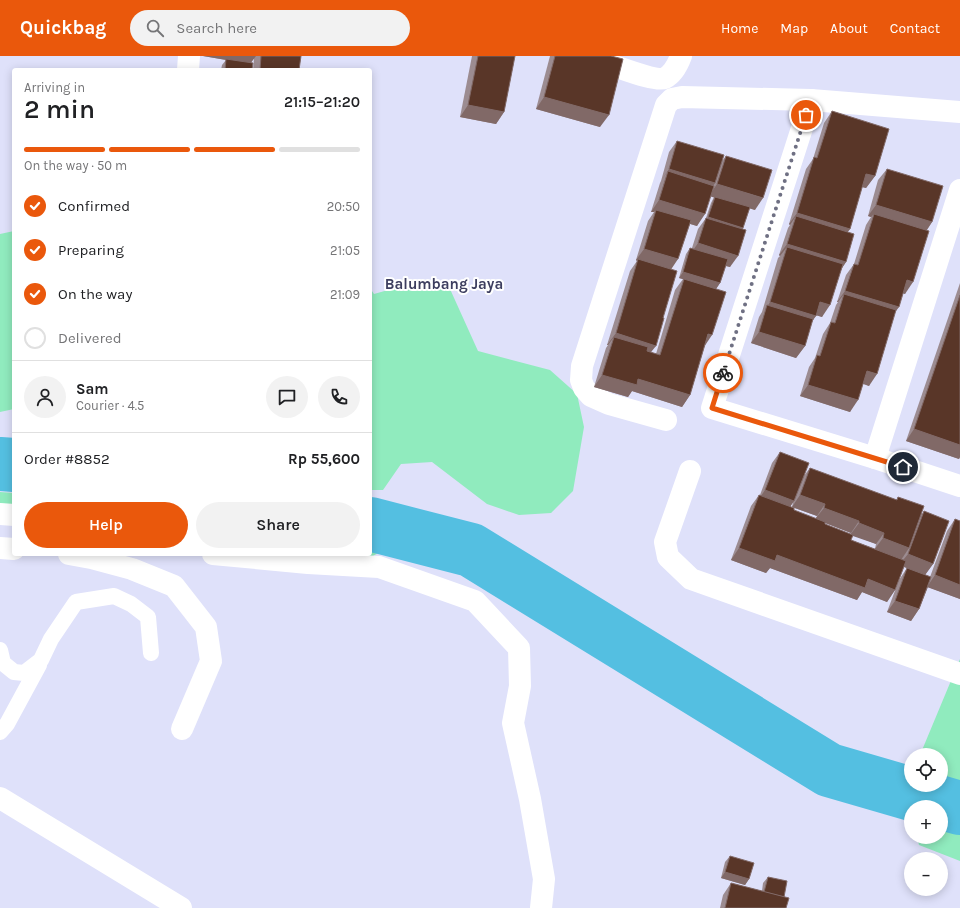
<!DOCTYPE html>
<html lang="en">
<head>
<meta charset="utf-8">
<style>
	:root { --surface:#fff; --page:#f2f2f2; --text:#202124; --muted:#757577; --line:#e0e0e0; --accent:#ea580c }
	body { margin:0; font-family:Karla,sans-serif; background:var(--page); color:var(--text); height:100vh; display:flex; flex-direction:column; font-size:15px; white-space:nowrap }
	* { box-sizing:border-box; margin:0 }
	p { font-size:13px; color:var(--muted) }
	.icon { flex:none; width:22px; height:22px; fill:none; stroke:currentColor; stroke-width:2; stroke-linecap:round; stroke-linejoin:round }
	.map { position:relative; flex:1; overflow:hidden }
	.details { position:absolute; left:12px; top:12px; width:360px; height:488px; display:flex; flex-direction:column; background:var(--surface); border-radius:4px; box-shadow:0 2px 10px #0003 }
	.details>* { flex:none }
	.controls { position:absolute; left:904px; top:692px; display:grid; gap:8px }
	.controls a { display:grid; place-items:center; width:44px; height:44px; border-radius:50%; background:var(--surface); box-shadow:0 2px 10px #0003; font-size:20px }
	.pin { position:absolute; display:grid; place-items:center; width:34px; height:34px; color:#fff; margin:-17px; border:2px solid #fff; border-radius:50%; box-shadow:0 1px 4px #0007 }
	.courier { position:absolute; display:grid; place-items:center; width:40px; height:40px; margin:-20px; border:3px solid #ea580c; border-radius:50%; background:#fff; color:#222; box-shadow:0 1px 5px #0007 }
	.overview em { font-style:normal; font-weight:600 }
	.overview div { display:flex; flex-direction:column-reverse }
	.overview { display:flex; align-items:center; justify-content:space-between; height:68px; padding:0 12px }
	h1 { font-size:26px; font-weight:600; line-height:30px }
	.bar { display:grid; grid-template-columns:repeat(4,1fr); gap:6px 4px; align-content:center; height:48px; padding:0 12px }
	.bar i { height:5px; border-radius:3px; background:var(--line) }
	.bar .selected { background:var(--accent) }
	.bar p { grid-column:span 4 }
	.line { display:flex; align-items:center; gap:10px; padding:0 12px; border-top:1px solid var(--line) }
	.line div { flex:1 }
	.round { display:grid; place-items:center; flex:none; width:42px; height:42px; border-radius:21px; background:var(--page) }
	ol { padding:0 12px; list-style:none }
	li { display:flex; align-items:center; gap:12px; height:44px }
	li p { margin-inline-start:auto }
	li .icon { padding:4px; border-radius:50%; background:var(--accent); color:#fff; stroke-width:4 }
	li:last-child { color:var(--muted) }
	li i { width:22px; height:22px; border:2px solid var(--line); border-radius:50% }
	.primary-button { display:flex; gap:8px; margin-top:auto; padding:8px 12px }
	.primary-button a { flex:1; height:46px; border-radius:24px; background:var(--accent); color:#fff; font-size:16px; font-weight:600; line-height:46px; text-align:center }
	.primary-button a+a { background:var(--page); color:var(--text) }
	header { display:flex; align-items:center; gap:24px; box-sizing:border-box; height:56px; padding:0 20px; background:var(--accent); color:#fff }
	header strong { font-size:19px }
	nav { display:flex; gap:22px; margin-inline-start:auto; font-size:14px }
	.search { width:280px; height:36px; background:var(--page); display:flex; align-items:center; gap:10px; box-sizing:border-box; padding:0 14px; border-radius:22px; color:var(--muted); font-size:15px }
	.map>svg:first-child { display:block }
</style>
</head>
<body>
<header>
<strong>Quickbag</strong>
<div class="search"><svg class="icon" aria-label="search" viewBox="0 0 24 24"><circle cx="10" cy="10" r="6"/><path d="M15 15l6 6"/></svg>Search here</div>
<nav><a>Home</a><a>Map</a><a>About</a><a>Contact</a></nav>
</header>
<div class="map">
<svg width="960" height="852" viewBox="0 0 960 852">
	<rect width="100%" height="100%" fill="#dfe1fa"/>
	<g fill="#90ebbe">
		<path d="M14 175V353L0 356V178Z"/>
		<path d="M409 228 450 233 478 295 550 314 577 338 584 371 573 435 551 457 519 459 487 448 432 406 401 408 383 434H370V232L374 238Z"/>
		<path d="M0 436 14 437V464L0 461Z"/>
		<path d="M370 469 387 492 357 509 270 498H370Z"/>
		<path d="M960 603V805L919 789 917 781H941V751H911V761L904 736 911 719V729H941V699H920Z"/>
	</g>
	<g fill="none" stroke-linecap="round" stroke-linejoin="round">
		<g stroke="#54bfe1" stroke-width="54">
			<path d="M0 408 14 409"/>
			<path d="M370 468 471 494 829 714 960 752"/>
		</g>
		<g stroke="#fff" stroke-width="16">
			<path d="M0 594 3 607 14 616 24 617 41 604 51 583 76 546 114 540 131 548 148 561 151 597"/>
			<path d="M0 676 7 668 39 609"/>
		</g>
		<g stroke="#fff" stroke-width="22">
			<path d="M582 0C590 2 600 5 608 8 619 11 655 26 665 22 673 18 678 8 681 0"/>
			<path d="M188 14 189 0"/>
			<path d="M811 44 712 352 875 402 960 430"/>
			<path d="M666 364 609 348 591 340 584 332 581 324 582 310 666 49 672 43 682 41 811 44 960 56"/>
			<path d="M875 402 960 134"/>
			<path d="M690 415 665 486 668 501 691 523 960 618"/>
			<path d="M0 458 14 459"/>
			<path d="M0 492 14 493"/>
			<path d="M69 498 91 502 132 513 174 530 206 571 211 605 182 673"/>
			<path d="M213 498 308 507 379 511 475 545 519 592 520 630 513 667 530 743 544 823 541 852"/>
			<path d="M0 742 181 852"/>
		</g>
	</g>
	<g fill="#9c8c91" fill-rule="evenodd">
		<path d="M203 0H301L299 14H253L254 2 251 6 252 14H221L222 9 226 4Z"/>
		<path d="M472 0H515L504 56 496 68 460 61Z"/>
		<path d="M550 0H611L600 71 536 53Z"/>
		<path d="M832 55 875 120 866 132 862 131 850 173 847 176 846 206 842 212 822 261 816 259 812 266 805 290 796 302 751 287 759 261 762 256 778 202 780 200 779 199 788 172 790 169 789 168 806 113 813 103 824 67Z"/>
		<path d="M677 85 722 105 726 100 755 154 749 152 730 211 725 210 720 227 716 233 705 289 690 339 682 351 632 335 628 341 594 331 606 292 608 289H607L630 215 637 205 636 204 648 165 654 156H651L660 127 661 125 669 96ZM711 140 714 141 711 147 706 162 698 173 692 192H690L686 198 679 222 683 223 675 234 656 298 651 296 671 213 690 168 697 170Z"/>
		<path d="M887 113 932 166 927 174 905 238 903 237 895 256 869 330 863 328 850 356 800 340 809 311 815 302 823 278 830 267 836 249 838 246H837L846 219 854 208 866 169 871 161 868 160 878 124Z"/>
		<path d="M960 227V401L959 403 906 385Z"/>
		<path d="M780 396 803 421 810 412 896 444 898 441 922 458 924 455 933 508 925 519 930 521 947 475 955 463 960 465V543L928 531 919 553 911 565 887 556 899 524 907 512 904 511 895 534 887 546 862 536 857 544 770 512 766 517 731 504 751 450 759 439H760L772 407ZM793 446 792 451 817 460 816 463 794 454 790 451ZM825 467 851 477 850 478 825 468ZM853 479 876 488 875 493 851 484Z"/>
		<path d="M730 800 749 823 745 829 721 822 725 806Z"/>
		<path d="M768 821 784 841 786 852H720L723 839 731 827 762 835 763 827Z"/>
	</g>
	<g fill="#816967">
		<path d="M203 0H256L250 8Z"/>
		<path d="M544 41 609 59 600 71 536 53Z"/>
		<path d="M468 49 504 56 496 68 460 61Z"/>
		<path d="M669 113 715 127 707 139 668 115 661 125Z"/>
		<path d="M866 118 875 120 866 132 858 130Z"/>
		<path d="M717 128 763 142 755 154 709 140Z"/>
		<path d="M659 144 705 158 697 170 655 157 656 154 654 156H651Z"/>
		<path d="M876 149 932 166 924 178 874 158 871 161 868 160Z"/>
		<path d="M797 157 850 173 841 185 796 160 790 169 789 168Z"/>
		<path d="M708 161 743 172 739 178 704 167Z"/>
		<path d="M698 187 738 200 730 211 690 199Z"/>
		<path d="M787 188 846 206 838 218 787 191 780 200 779 199Z"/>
		<path d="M644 193 678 203 670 215 638 203 637 205 636 204Z"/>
		<path d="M683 216 720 227 716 233 679 222Z"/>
		<path d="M907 224 913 226 905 238 899 236Z"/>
		<path d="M845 235 899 251 890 263 844 238 838 246H837Z"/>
		<path d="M770 246 816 260 807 272 767 251Z"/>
		<path d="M820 246 830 249 822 261 812 258Z"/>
		<path d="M759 276 805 290 796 302 751 287Z"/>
		<path d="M616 277 656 290 647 301 614 281 608 289H607Z"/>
		<path d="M708 278 712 279 704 291Z"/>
		<path d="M867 315 877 318 869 330 859 326Z"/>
		<path d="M602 319 638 323 690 339 682 351 632 335 628 341 594 331Z"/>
		<path d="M808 329 858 344 850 356 800 340Z"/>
		<path d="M914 373 960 389V401L959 403 906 385Z"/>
		<path d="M765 434 794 445 786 457 757 446Z"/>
		<path d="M800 439 825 448 817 460 792 451Z"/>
		<path d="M824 452 859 465 851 477 815 463Z"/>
		<path d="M859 467 884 477 876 488 850 479Z"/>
		<path d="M883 482 909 492 901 504 874 494Z"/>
		<path d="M739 492 777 499 868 523 895 534 887 546 862 536 857 544 770 512 766 517 731 504Z"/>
		<path d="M908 498 933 508 925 519 899 509Z"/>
		<path d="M935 519 960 529V543L927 531Z"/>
		<path d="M895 545 919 553 911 565 887 556Z"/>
		<path d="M725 816 749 823 745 829 721 822Z"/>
	</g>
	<g fill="#593628" stroke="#816967">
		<path d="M261 0H301L299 14H260Z"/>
		<path d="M478 0H515L504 56 468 49Z"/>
		<path d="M555 0H611L623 3 609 59 544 41Z"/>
		<path d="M226 3 253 7 252 14H225Z"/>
		<path d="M832 55 889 73 875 120 866 118 850 173 797 157 814 101 817 102Z"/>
		<path d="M677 85 724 99 715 127 669 113Z"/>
		<path d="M726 100 772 114 763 142 717 128Z"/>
		<path d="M887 113 943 130 932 166 876 149Z"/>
		<path d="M668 115 714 130 705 158 659 144Z"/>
		<path d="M715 141 750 151 743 172 708 161Z"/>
		<path d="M656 154 691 164 678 203 644 193Z"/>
		<path d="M874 158 929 175 913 226 907 224 899 251 845 235 854 208 858 209Z"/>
		<path d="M796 160 854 178 846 206 787 188Z"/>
		<path d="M706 162 746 174 738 200 698 187Z"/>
		<path d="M787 191 843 208 830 249 820 246 816 260 770 246Z"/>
		<path d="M690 192 728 203 720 227 683 216Z"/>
		<path d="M638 203 677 215 663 262H664L656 290 616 277Z"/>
		<path d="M684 223 726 236 712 279 708 278 690 339 638 323 637 329 602 319 614 281 648 291 647 295 660 299Z"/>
		<path d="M844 238 896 254 877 318 867 315 858 344 808 329 817 299 820 300 831 266 835 267Z"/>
		<path d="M960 239V389L914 373Z"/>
		<path d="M767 249 813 263 805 290 759 276Z"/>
		<path d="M780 396 809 407 794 445 765 434Z"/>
		<path d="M810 412 897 444 898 441 924 450 909 492 883 482 884 477 859 467V465L824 452 825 448 800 439Z"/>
		<path d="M759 439 794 452V454L825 466V468L853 479 851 484 906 505 895 534 868 523 865 532 777 499 775 505 739 492Z"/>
		<path d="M924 455 949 465 933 508 908 498Z"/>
		<path d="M955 463 960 465V529L935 519Z"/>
		<path d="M907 512 931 521 919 553 895 545Z"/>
		<path d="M730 800 754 807 749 823 725 816Z"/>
		<path d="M768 821 787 825 784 841 764 836Z"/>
		<path d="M731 827 789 842 786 852H725Z"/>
	</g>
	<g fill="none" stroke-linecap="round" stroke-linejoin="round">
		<path stroke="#6f7083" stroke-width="4" stroke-dasharray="0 7.2" d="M723 317 806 59"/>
		<path stroke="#ea580c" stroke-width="5" d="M723 317 712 352 903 411"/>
	</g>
	<g text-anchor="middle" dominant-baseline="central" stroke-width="4" stroke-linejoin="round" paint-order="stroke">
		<g font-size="15" font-weight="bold" fill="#3d3e5f" stroke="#fff">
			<text x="444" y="228">Balumbang Jaya</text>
		</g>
	</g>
</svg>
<div class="controls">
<a><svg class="icon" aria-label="locate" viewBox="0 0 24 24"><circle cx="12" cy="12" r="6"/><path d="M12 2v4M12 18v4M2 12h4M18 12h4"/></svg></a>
<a>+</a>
<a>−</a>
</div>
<div class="pin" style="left:806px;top:59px;background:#ea580c"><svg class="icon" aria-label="bag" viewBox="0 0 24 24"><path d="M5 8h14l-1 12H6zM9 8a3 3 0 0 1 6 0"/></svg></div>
<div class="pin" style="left:903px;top:411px;background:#1f2937"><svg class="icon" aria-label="home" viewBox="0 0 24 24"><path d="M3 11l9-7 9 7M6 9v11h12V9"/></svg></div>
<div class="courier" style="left:723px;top:317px"><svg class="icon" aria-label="bike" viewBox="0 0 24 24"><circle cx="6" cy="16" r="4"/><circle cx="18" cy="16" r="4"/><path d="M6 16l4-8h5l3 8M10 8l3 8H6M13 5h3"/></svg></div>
<section class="details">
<div class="overview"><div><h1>2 min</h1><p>Arriving in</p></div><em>21:15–21:20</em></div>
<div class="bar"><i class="selected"></i><i class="selected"></i><i class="selected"></i><i></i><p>On the way · 50 m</p></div>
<ol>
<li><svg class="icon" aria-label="check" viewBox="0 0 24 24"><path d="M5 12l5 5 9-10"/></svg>Confirmed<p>20:50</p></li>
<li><svg class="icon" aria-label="check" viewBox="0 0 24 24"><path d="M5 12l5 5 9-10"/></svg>Preparing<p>21:05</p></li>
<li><svg class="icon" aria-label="check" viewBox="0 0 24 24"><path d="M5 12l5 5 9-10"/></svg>On the way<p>21:09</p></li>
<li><i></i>Delivered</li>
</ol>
<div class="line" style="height:72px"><a class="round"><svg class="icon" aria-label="person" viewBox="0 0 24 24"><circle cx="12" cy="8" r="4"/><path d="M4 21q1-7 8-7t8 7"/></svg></a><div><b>Sam</b><p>Courier · 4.5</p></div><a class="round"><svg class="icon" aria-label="chat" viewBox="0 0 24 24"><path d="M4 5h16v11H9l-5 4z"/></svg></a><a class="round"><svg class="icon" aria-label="phone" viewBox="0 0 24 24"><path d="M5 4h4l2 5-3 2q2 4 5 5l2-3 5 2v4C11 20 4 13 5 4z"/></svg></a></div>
<div class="line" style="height:52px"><div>Order #8852</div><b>Rp 55,600</b></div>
<div class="primary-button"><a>Help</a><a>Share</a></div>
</section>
</div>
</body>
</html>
